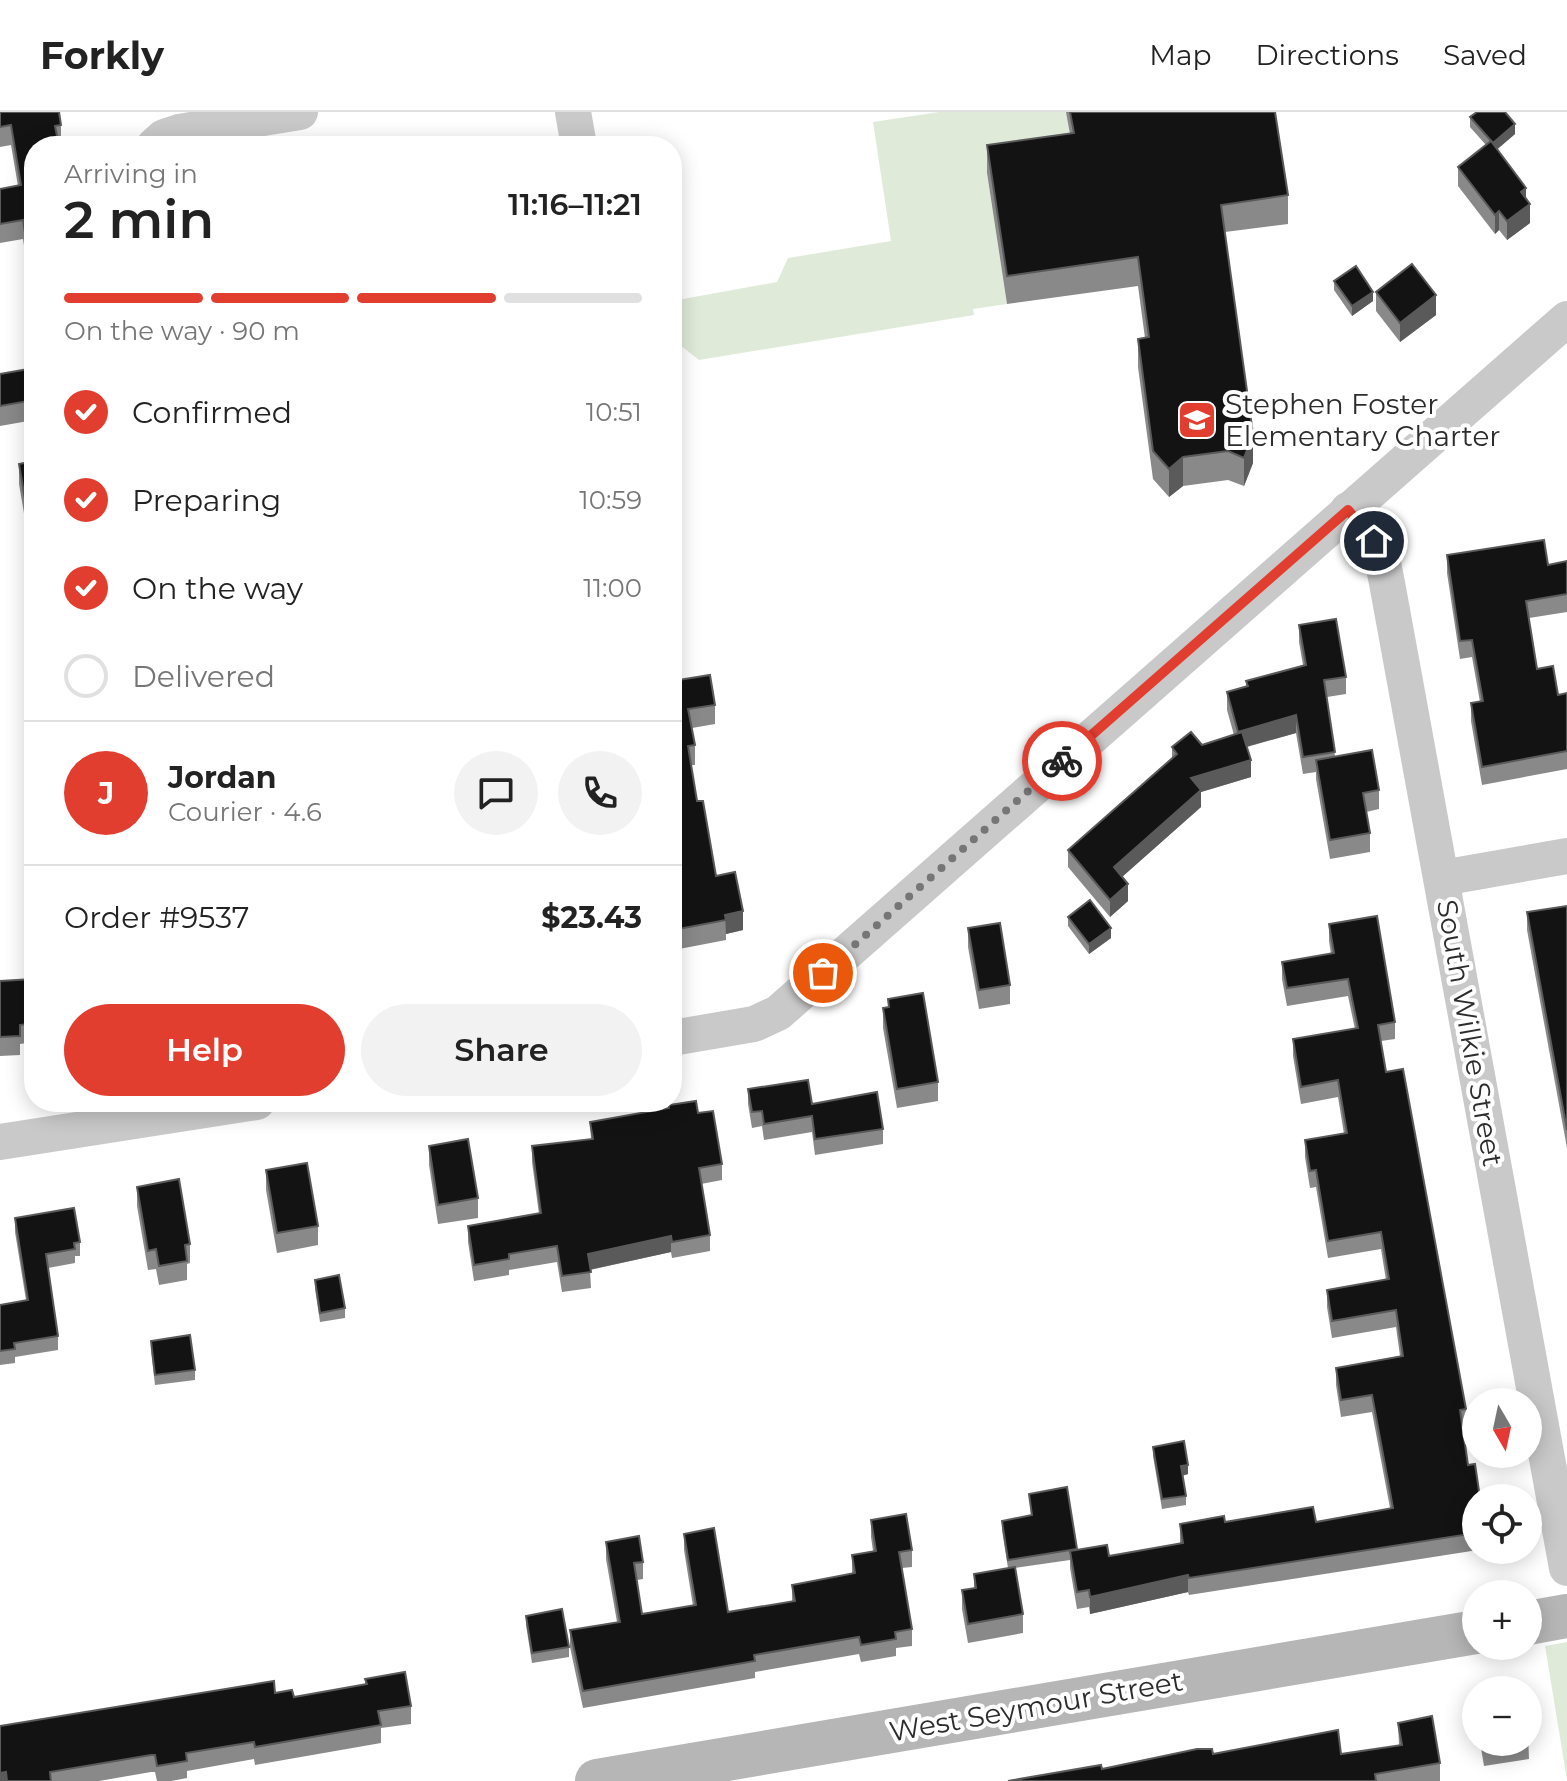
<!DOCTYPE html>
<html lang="en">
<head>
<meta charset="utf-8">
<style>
	:root { --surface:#fff; --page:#f2f2f2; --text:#222; --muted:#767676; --line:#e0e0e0; --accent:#e23e30 }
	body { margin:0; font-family:Montserrat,sans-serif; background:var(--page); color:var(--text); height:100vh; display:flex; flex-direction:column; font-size:30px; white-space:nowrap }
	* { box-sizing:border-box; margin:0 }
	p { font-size:26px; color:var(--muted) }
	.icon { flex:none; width:44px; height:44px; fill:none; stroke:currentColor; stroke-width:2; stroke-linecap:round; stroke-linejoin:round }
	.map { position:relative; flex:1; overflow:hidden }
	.drawer { position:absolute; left:24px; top:24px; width:658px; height:976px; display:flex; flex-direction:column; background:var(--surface); border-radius:32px; box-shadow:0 4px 20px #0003 }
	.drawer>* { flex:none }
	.needle { width:52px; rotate:171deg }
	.controls { position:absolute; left:1462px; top:1276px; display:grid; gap:16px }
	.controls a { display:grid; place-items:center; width:80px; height:80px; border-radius:50%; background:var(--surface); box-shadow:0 4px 20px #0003; font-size:40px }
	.pin { position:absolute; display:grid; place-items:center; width:68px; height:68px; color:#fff; margin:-34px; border:4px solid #fff; border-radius:50%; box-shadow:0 2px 8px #0007 }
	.courier { position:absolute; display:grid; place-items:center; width:80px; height:80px; margin:-40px; border:6px solid #e23e30; border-radius:50%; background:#fff; color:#222; box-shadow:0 2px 10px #0007 }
	.headline em { font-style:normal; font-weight:600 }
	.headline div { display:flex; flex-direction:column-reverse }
	.headline { display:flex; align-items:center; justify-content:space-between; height:136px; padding:0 40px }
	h1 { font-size:52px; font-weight:600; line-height:60px }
	.bar { display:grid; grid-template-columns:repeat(4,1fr); gap:12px 8px; align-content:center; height:96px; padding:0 40px }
	.bar i { height:10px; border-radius:6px; background:var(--line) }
	.bar .on { background:var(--accent) }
	.bar p { grid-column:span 4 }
	.line { display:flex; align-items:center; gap:20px; padding:0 40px; border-top:2px solid var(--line) }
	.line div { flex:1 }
	.round { display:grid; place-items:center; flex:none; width:84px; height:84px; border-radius:42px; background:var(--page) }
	ol { padding:0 40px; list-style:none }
	li { display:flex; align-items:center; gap:24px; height:88px }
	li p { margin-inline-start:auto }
	li .icon { padding:8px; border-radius:50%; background:var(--accent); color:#fff; stroke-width:4 }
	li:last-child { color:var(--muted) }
	li i { width:44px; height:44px; border:4px solid var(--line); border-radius:50% }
	.primary-button { display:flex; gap:16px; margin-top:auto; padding:16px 40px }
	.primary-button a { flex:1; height:92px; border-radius:48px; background:var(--accent); color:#fff; font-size:32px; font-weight:600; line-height:92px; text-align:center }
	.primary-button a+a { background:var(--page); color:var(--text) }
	header { display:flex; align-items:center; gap:48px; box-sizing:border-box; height:112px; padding:0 40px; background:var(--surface); border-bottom:2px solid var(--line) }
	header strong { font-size:38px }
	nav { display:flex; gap:44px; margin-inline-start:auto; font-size:28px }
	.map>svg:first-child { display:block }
</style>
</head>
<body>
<header>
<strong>Forkly</strong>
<nav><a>Map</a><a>Directions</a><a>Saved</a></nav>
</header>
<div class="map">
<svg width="1567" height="1669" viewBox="0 0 1567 1669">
	<rect width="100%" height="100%" fill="#fff"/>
	<g fill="#e0ead9">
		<path d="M939 0H1067L1074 49 987 62 1007 192 973 197 974 203 699 248 676 230 672 189 777 170 788 146 891 129 873 10Z"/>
		<path d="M1567 1530V1668L1545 1534Z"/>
	</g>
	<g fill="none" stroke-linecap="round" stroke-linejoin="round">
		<g stroke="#c9c9c9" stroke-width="36">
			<path d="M573 0 579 34"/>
			<path d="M154 34 164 25 179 20 300 0"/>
			<path d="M1348 398 1380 436 1387 471 1567 1456"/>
			<path d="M1442 766 1567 744"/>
			<path d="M672 926 754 912 778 901 1567 207"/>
			<path d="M0 1030 257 990"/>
		</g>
		<g stroke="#b6b6b6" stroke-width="44">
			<path d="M1528 1511 1567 1504"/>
			<path d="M597 1669 1476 1520"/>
		</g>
	</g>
	<g fill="#898989">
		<path d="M0 0 61 13V33L34 34V172L30 173 23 127 0 131V77L18 74 11 33 0 35Z"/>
		<path d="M1066 0H1275L1288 83V112L1225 120 1253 351 1244 374 1228 368 1183 374 1169 385 1153 367 1138 255V227L1145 226 1138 174 1007 192 987 61V33L1070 22Z"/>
		<path d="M1470 5 1515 22 1497 37 1526 87 1530 111 1507 128 1499 118 1495 122 1458 74V55L1486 33 1470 15Z"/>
		<path d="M1334 169 1373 189 1352 204 1334 178Z"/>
		<path d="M1376 180 1436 203 1400 230 1376 199Z"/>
		<path d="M34 256V308L0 314V262Z"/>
		<path d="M34 349V405L25 407 19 372V352Z"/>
		<path d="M672 393 675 411V431H672Z"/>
		<path d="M1447 443 1548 453 1567 449V500L1529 506 1537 557 1558 583 1567 581V657L1482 673 1471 609V591L1480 590 1472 545 1460 547 1447 461Z"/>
		<path d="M1299 513 1346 565V582L1327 585 1335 644 1379 678V697L1366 700 1370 721V740L1330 747 1316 667V660L1303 662 1296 621 1247 635 1251 665 1201 680V695L1122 765 1128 789 1110 805 1068 755V738L1172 646V635L1202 633 1234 623 1227 598V580L1246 575V569L1303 553 1299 530Z"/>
		<path d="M672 569 715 593V612L692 616 695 633V653H691L697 689 716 764 743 818 726 822V828L674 838V842L672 843Z"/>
		<path d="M1567 794V1036L1527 818V800Z"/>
		<path d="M1068 805 1111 826 1089 842 1068 814Z"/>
		<path d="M1329 812 1395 910V927L1381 929 1386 960 1466 1297V1314H1462L1468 1353 1476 1386V1438H1478L1189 1483 1188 1480 1090 1502 1089 1495 1077 1497 1070 1456V1448L1015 1456 1023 1502V1521L968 1531 962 1497V1478L974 1476V1462L1008 1456 1002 1418V1409L1031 1403 1029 1382 1067 1375 1077 1438 1109 1444 1180 1431V1412L1225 1410H1316L1390 1396 1372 1300 1341 1305 1336 1273V1256L1400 1244 1396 1215 1332 1226 1327 1195V1178L1386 1168 1381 1137 1328 1146 1316 1075 1310 1076 1305 1045V1028L1344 1022 1338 985 1301 992 1293 944V927L1355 917 1348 884 1287 894 1282 867V850L1331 842 1329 829Z"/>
		<path d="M968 816 1010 873V892L979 897 968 835Z"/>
		<path d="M31 851H34V930L20 932V943L0 944V869L31 868Z"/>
		<path d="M888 887 938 970V989L897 996 883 916V896L888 895Z"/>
		<path d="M748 977 812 992 883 1017V1032L815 1043 812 1020 764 1028 762 1014 752 1016 748 992Z"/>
		<path d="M698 1001 722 1052V1068L701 1072 710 1123V1139L672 1146 671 1140 590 1158 591 1176 562 1180 557 1150 509 1158V1163L474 1169 468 1130V1114L539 1102 532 1050V1034L591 1027 590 1010Z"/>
		<path d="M429 1034 478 1086V1106L438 1112 429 1053Z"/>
		<path d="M266 1058 318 1114V1133L277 1141 266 1078Z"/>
		<path d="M137 1075 190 1132V1151L187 1152V1168L159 1173 156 1157 148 1158 137 1094Z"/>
		<path d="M15 1106 80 1130V1144H75V1151L48 1156 58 1224V1238L15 1245V1251L0 1253V1193L26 1188 15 1120Z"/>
		<path d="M315 1168 345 1196V1206L320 1210 315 1177Z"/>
		<path d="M151 1229 195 1258V1268L155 1273 151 1238Z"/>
		<path d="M1153 1335 1188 1362 1182 1364 1186 1384V1393L1162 1397 1153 1344Z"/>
		<path d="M871 1408 912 1438V1455L902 1456 912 1517V1534L896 1536V1544L861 1550 859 1542 755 1560V1566L583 1596 570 1535V1518L617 1510 606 1447V1430L643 1450V1467L637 1468 642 1502 693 1494 684 1438V1422L728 1500 792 1489V1473L852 1462V1443L873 1439 871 1425Z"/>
		<path d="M526 1504 569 1535V1545L532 1551 526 1513Z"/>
		<path d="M365 1567 411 1594V1612L381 1616V1631L255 1653 254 1647 187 1659V1666L171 1669H157L155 1660H151L99 1669H0V1614L275 1581 294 1585 365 1572Z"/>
		<path d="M1398 1611 1440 1651V1669H1008L1213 1642H1341L1399 1634Z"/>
		<path d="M1528 1619 1529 1647 1484 1654 1480 1630H1528Z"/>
	</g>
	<g fill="#5a5a5a">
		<path d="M1515 12V22L1493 41V31Z"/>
		<path d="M1526 76V94L1530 92V111L1507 128V109L1521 80Z"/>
		<path d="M1499 99V118L1495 122V103Z"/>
		<path d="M1373 180V189L1352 204V194Z"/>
		<path d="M1436 183V203L1400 230V211Z"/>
		<path d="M1253 322V351L1244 374V346Z"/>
		<path d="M1183 345V374L1169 385V357Z"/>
		<path d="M1296 603V621L1238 637V620Z"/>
		<path d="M1251 648V665L1201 680V695L1114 772V755L1191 666Z"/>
		<path d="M1128 772V789L1110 805V788Z"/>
		<path d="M743 799V818L726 822 725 803Z"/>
		<path d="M1111 816V826L1089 842V832Z"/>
		<path d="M671 1124V1140L588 1158V1142Z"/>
		<path d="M1188 1353V1362L1181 1364V1354Z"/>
		<path d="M1188 1463V1480L1090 1502V1485Z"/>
		<path d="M6 1660V1669H0V1661Z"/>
	</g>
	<g fill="#131313" stroke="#5a5a5a" stroke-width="2">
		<path d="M0 0H59L61 13 55 14 59 34H34V153H30L23 108 0 112V77L21 73 11 13 0 15Z"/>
		<path d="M1070 0H1275L1288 83 1221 93 1253 322 1244 346 1228 339 1183 345 1169 357 1153 339 1138 227 1149 225 1138 145 1007 164 987 33 1074 21Z"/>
		<path d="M1477 0H1505L1515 12 1493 31 1470 5Z"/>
		<path d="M1491 29 1526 76 1521 80 1530 92 1507 109 1499 99 1495 103 1458 55Z"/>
		<path d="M501 30 502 34H475Z"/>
		<path d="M1412 152 1436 183 1400 211 1376 180Z"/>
		<path d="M1356 154 1373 180 1352 194 1334 169Z"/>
		<path d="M34 256V288L0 294V262Z"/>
		<path d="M34 349V386L25 387 19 352Z"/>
		<path d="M672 393 675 411 672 412Z"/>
		<path d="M1544 428 1548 453 1567 449V482L1526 489 1537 557 1553 554 1558 583 1567 581V639L1482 655 1471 591 1483 589 1472 528 1460 529 1447 443Z"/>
		<path d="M1336 507 1346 565 1324 568 1335 640 1303 645 1296 603 1238 620 1227 580 1248 574 1246 569 1306 553 1299 513Z"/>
		<path d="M710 563 715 593 688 597 695 633 688 634 697 689H703L716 764 735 760 743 799 725 803 726 808 673 818 674 823H672V569Z"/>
		<path d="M1191 620 1202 633 1242 620 1251 648 1191 666 1201 678 1114 755 1128 772 1110 788 1068 738 1177 642 1172 635Z"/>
		<path d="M1372 638 1379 678 1363 681 1370 721 1330 728 1316 648Z"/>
		<path d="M1090 788 1111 816 1089 832 1068 805Z"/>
		<path d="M1567 794V1018L1527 800Z"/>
		<path d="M1377 804 1395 910 1378 913 1386 960 1403 957 1466 1297 1460 1298 1468 1353 1475 1352 1480 1386H1476V1421L1189 1466 1188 1463 1090 1485 1089 1478 1077 1480 1070 1439 1107 1433 1109 1444 1183 1431 1180 1412 1224 1404 1225 1410 1313 1395 1316 1410 1393 1396 1372 1283 1341 1288 1336 1256 1403 1244 1396 1198 1332 1209 1327 1178 1389 1167 1381 1120 1328 1129 1316 1058 1310 1059 1305 1028 1347 1021 1338 968 1301 975 1293 927 1358 916 1348 867 1287 876 1282 850 1334 841 1329 812Z"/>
		<path d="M1000 811 1010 873 979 878 968 816Z"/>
		<path d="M31 851H34V911L20 913V924L0 925V869L33 867Z"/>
		<path d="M923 881 938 970 897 977 883 896 889 895 888 887Z"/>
		<path d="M808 968 812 992 877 980 883 1017 815 1027 812 1004 764 1012 762 999 752 1000 748 977Z"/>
		<path d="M696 989 698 1001 713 999 722 1052 699 1056 710 1123 672 1130 671 1124 588 1142 591 1160 562 1164 557 1134 509 1142V1147L474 1153 468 1114 541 1101 532 1034 593 1027 590 1010 669 996V993Z"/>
		<path d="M468 1027 478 1086 438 1093 429 1034Z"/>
		<path d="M307 1051 318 1114 277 1121 266 1058Z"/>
		<path d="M179 1067 190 1132 185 1133 187 1149 159 1154 156 1137 148 1139 137 1075Z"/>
		<path d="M74 1096 80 1130 74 1131 75 1137 46 1142 58 1224 14 1231 15 1237 0 1239V1193L28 1188 15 1106Z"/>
		<path d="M339 1163 345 1196 320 1201 315 1168Z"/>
		<path d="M190 1223 195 1258 155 1263 151 1229Z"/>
		<path d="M1184 1329 1188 1353 1181 1354 1186 1384 1162 1387 1153 1335Z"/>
		<path d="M1067 1375 1077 1437 1008 1448 1002 1409 1032 1403 1029 1382Z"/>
		<path d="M906 1402 912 1438 899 1440 912 1517 895 1520 896 1527 861 1533 859 1525 754 1543 755 1549 583 1579 570 1518 620 1510 606 1430 639 1424 643 1450 634 1451 642 1502 696 1493 684 1422 714 1416 728 1500 795 1489 792 1473 855 1461 852 1443 876 1439 871 1408Z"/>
		<path d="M1015 1455 1023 1502 968 1512 962 1478 976 1476 974 1462Z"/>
		<path d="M562 1497 569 1535 532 1541 526 1504Z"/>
		<path d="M405 1560 411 1594 378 1599 381 1613 255 1635 254 1630 186 1641 187 1649 157 1654 155 1643H151L50 1660 51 1669H7L6 1660 0 1661V1614L274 1569 275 1581 292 1578 294 1585 367 1572 365 1567Z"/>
		<path d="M1432 1604 1440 1651 1375 1662 1376 1669H1008L1101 1653 1102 1657 1197 1637H1212L1213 1642 1338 1618 1341 1642 1402 1633 1398 1611Z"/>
		<path d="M1484 1630H1516L1484 1635Z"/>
	</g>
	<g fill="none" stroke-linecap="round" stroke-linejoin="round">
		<path stroke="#767676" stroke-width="8" stroke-dasharray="0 14.4" d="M823 861 1062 649"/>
		<path stroke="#e23e30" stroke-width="10" d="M1062 649 1348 398 1374 429"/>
	</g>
	<defs>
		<g id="school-square" transform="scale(2)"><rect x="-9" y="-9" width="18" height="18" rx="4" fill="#e23e30" stroke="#fff"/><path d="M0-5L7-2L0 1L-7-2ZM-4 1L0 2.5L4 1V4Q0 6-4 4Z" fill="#fff"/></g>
	</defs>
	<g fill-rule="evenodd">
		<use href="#school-square" x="1197" y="308"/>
	</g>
	<g text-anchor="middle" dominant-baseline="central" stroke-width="8" stroke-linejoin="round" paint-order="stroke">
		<g font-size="28" fill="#2c2c2c" stroke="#fff" text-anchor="start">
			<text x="1225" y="292">Stephen Foster<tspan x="1225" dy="32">Elementary Charter</tspan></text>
		</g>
		<g font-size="28" fill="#2c2c2c" stroke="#fff">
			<text transform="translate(1470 921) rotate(80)">South Wilkie Street</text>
			<text transform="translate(1036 1594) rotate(-10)">West Seymour Street</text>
		</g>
	</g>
</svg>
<div class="controls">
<a><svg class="needle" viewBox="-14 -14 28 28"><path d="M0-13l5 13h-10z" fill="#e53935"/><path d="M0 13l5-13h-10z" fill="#767676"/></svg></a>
<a><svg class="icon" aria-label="locate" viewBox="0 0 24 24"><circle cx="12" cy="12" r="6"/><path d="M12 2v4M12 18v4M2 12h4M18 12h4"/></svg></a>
<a>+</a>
<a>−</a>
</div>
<div class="pin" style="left:823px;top:861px;background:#ea580c"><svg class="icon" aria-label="bag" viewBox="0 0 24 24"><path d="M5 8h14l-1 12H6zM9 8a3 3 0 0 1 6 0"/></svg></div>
<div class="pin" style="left:1374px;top:429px;background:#1f2937"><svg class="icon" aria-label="home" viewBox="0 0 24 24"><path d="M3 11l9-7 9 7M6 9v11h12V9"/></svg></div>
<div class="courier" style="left:1062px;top:649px"><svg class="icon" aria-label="bike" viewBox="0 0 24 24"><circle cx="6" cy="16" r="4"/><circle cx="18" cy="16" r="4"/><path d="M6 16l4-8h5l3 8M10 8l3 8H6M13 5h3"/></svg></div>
<section class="drawer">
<div class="headline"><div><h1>2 min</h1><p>Arriving in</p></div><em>11:16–11:21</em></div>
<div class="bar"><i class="on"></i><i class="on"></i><i class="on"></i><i></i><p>On the way · 90 m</p></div>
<ol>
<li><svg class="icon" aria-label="check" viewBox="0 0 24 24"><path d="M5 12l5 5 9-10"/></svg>Confirmed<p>10:51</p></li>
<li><svg class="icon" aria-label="check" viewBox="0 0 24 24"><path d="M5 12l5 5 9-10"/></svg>Preparing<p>10:59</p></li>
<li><svg class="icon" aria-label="check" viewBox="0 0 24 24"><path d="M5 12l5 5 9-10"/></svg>On the way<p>11:00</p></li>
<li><i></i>Delivered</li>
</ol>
<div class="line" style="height:144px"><b class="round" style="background:var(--accent);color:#fff">J</b><div><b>Jordan</b><p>Courier · 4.6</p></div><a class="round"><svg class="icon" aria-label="chat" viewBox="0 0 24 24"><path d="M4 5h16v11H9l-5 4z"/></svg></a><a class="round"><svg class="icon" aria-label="phone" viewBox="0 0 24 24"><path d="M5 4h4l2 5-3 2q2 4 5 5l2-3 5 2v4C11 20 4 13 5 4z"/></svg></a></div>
<div class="line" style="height:104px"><div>Order #9537</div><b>$23.43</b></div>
<div class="primary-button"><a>Help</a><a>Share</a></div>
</section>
</div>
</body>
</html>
